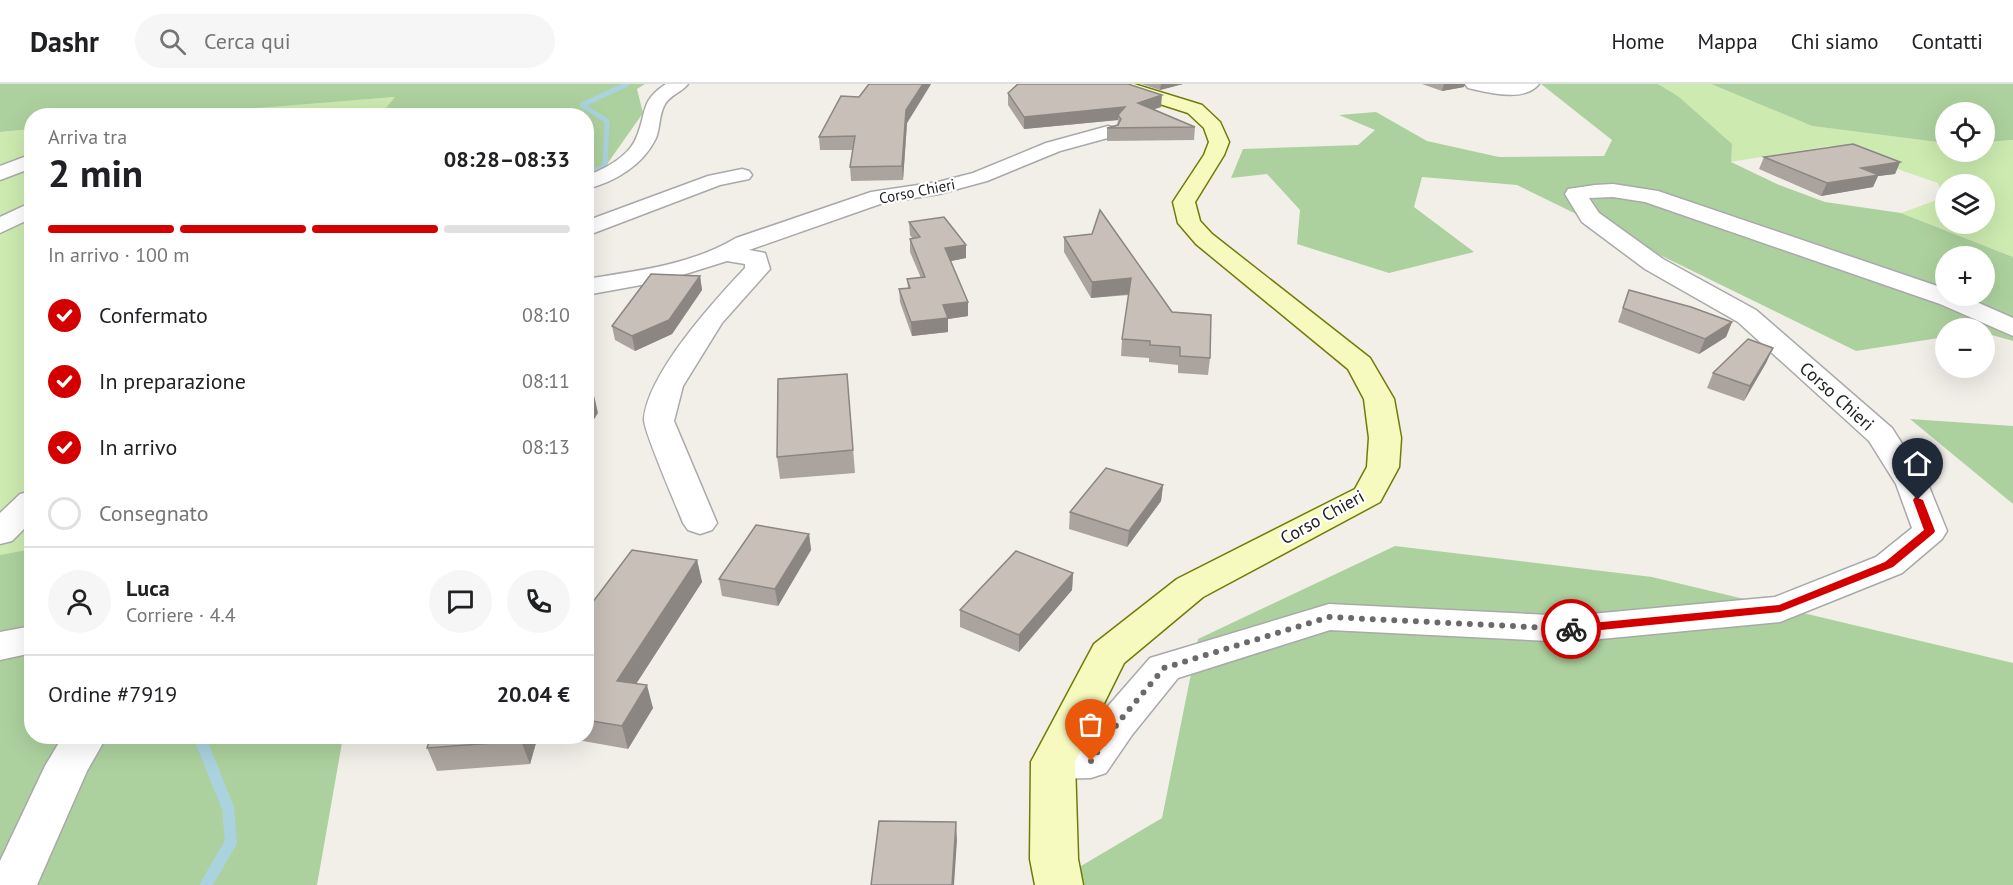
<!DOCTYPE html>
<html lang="it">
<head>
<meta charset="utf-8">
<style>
	:root { --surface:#fff; --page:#f6f6f6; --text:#202124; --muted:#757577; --line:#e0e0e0; --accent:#d40000 }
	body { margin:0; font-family:"PT Sans",sans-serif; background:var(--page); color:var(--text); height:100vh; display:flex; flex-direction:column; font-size:22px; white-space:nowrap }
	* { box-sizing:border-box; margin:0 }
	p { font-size:20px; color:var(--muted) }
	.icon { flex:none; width:33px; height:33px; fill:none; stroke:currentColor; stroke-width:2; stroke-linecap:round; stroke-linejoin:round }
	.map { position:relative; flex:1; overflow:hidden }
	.panel { position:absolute; left:24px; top:24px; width:570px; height:636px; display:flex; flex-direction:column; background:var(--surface); border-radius:24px; box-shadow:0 6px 24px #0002 }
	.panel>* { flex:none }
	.buttons { position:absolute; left:1935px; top:18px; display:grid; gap:12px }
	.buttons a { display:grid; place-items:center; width:60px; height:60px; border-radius:50%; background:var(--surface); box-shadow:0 6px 24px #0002; font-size:30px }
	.pin { position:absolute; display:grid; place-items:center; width:51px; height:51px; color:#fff; margin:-62px -26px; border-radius:50% 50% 50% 0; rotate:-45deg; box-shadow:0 0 6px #0007 }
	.pin .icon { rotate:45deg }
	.courier { position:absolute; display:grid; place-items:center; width:60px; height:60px; margin:-30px; border:4px solid #d40000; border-radius:50%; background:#fff; color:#222; box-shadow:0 2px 8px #0007 }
	.headline em { font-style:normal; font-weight:700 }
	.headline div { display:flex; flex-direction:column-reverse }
	.headline { display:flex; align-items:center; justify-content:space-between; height:102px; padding:0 24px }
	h1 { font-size:39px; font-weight:700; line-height:45px }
	.bar { display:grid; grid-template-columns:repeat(4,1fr); gap:9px 6px; align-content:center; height:72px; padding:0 24px }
	.bar i { height:8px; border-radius:4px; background:var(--line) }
	.bar .on { background:var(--accent) }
	.bar p { grid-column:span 4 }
	.line { display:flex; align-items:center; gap:15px; padding:0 24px; border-top:2px solid var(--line) }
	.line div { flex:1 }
	.round { display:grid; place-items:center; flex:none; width:63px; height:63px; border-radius:32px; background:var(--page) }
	ol { padding:0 24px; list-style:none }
	li { display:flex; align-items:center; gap:18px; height:66px }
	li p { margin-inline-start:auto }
	li .icon { padding:6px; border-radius:50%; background:var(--accent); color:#fff; stroke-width:4 }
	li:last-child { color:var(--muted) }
	li i { width:33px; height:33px; border:3px solid var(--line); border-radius:50% }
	header { display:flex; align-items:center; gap:36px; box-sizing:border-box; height:84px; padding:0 30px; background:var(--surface); border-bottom:2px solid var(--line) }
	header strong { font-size:28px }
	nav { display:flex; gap:33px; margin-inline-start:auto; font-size:21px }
	.search { width:420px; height:54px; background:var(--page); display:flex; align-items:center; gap:15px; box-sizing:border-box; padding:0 21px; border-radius:33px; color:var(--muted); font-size:22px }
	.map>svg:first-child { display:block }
</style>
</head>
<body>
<header>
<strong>Dashr</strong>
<div class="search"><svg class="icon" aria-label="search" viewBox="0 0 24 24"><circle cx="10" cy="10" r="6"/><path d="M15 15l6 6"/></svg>Cerca qui</div>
<nav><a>Home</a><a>Mappa</a><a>Chi siamo</a><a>Contatti</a></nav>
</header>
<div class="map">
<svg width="2013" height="801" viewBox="0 0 2013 801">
	<rect width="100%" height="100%" fill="#f2efe9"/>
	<g fill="#cdebb0" fill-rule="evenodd">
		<path d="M1658 0H1711L1812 42 1945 59 1946 68H1984L1985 58 2013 56V173L1901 129 1942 114 1938 99 1830 62 1730 78ZM1946 100H1984V140H1946Z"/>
		<path d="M396 13 380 31 158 32 179 29Z"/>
		<path d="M31 45V465L0 471V48Z"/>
	</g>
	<g fill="#add19e" fill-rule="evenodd">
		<path d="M0 0H645L637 5 643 29 605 83 587 89 586 32 380 31 395 13 158 32H32L31 45 0 48Z"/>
		<path d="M1541 0H1658L1679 13 1732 60 1731 78 1777 100 1825 118 1901 129 2013 173V257L1985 249 1984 244H1946L1945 253 1856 267 1517 101 1422 93 1414 123 1474 168 1389 189 1297 160 1300 126 1267 90 1231 94 1243 65 1358 61 1375 46 1339 31 1376 28 1427 57 1499 73 1604 72 1612 56ZM1946 172H1984V212H1946Z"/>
		<path d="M1711 0H2013V56L1985 58 1984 28H1946L1945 59 1812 42Z"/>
		<path d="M1910 335 2013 342V420Z"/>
		<path d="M1395 462 1652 493 2013 579V801H1049L1162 734 1198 555Z"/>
		<path d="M31 465 32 652 343 653 317 801H0V471Z"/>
	</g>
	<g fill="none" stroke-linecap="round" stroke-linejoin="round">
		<path stroke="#aad3df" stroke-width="5" d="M586 87 597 86 605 82 607 37 582 21 627 0"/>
		<path stroke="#aad3df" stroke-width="12" d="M199 652 228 724 231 758 206 801"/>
		<g stroke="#a9a9a9" stroke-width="3">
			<g id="street">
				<path d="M666 0H688C681 9 669 11 664 22 659 32 660 44 656 54 643 81 615 98 586 105V92C605 85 630 72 637 52 647 28 640 17 666 0Z"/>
				<path d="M1465 0H1539C1524 19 1487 8 1468 4Z"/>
				<path d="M1108 42 1115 44 1118 48 1115 52 1060 67 987 97 939 110 883 119 749 166 765 169 770 185 722 239 683 302 674 337 717 439 712 446 700 450 688 446 683 439C677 423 643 346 644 335 648 289 714 217 745 184V180L727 177 663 197 586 211V195C637 187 691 181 736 154L871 108 938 98 973 89 1046 59Z"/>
				<path d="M32 70V84L0 96V82Z"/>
				<path d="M742 85 749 87 752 91 749 95 720 101 586 152V137L708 92Z"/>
				<path d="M1613 100 1658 107 1946 205V212H1963L2013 234V252L1940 220 1645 118 1613 113 1589 114 1599 129 1663 175 1756 226 1892 344 1928 400 1947 447 1942 455 1902 489 1780 538 1569 558 1330 546 1178 594 1132 651 1106 689 1091 694 1053 695 1038 690 1031 678 1038 666 1053 661 1079 660 1102 629 1150 574 1329 520 1569 532 1775 513 1876 473 1912 444 1896 400 1869 357 1738 238 1645 185 1582 138 1565 110 1568 105 1595 101Z"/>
				<path d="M32 118V134L0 149V133Z"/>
				<path d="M32 407V437L12 457 0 460V429L20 410Z"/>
				<path d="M32 542V569L0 576V548Z"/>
				<path d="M63 652H107L87 687 37 801H0V777L45 682Z"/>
			</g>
		</g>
		<g stroke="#707d05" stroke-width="3">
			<path id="secondary" d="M1107 0H1134L1202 21 1220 38 1229 58 1224 71 1195 118 1200 137 1212 150 1370 274 1394 315 1401 354 1399 383 1380 418 1203 513 1124 579 1075 678 1078 775 1083 801H1035L1030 775 1031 678 1094 560 1177 495 1355 405 1367 383 1369 354 1364 315 1348 285 1196 160 1178 139 1173 118 1204 71 1209 58 1204 44 1188 29 1110 4Z"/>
		</g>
		<use href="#street" fill="#fff" fill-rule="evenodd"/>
		<use href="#secondary" fill="#f7fabf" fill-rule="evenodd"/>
	</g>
	<g fill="#aba49e">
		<path d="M869 0H931L907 39 903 96 851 97 850 83 853 66H820L819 53 859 13Z"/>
		<path d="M1141 0H1183L1160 6Z"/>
		<path d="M1422 0H1465L1464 3 1442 7Z"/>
		<path d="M1008 9 1161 23 1154 25 1195 43 1194 56 1107 57V44L1117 41 1118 36 1024 45 1008 21Z"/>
		<path d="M1764 73 1900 78 1895 90 1878 92 1873 103 1821 112 1759 85Z"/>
		<path d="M909 138 966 161V174L951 177 968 218V232L948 235V248L912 252 900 218 899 205 908 204 907 195 921 194 910 168V155L912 154 910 151Z"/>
		<path d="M1092 150 1172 228 1210 274 1208 291 1178 289V281L1149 278V274L1121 272 1122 255 1129 211 1091 214 1064 168V153Z"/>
		<path d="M700 192 702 206 672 250 635 267 615 256 612 242Z"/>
		<path d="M1629 206 1732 238 1726 253 1699 270 1618 238Z"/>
		<path d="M1773 264 1766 279 1744 317 1707 304 1713 289Z"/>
		<path d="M847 290 855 389 780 395 777 373Z"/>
		<path d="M1163 401 1161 417 1127 463 1069 445 1070 428Z"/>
		<path d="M809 450 811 466 778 522 722 512 719 495Z"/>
		<path d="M697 476 702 498 636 600 653 624 628 665 555 652H586V527Z"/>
		<path d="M1073 489 1072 506 1019 568 960 543V526Z"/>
		<path d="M538 652 530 680 437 687 427 664Z"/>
	</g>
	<g fill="#8b8681">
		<path d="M923 0H931L907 39 903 96 902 82 906 26Z"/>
		<path d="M1161 0H1183L1160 6Z"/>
		<path d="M1444 0H1465L1464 3 1442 7Z"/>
		<path d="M1162 11 1161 23 1137 31 1138 19Z"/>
		<path d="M1125 23 1118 31V36L1024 45V33Z"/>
		<path d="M1900 78 1895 90 1878 92 1873 103 1821 112 1827 99 1861 84Z"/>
		<path d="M966 161V174L946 178 945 164Z"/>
		<path d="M700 192 702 206 672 250 635 267 632 252Z"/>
		<path d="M1131 194 1130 210 1091 214 1092 198Z"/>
		<path d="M968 218V232L948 235V248L912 252 911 238 943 221Z"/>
		<path d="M1732 238 1726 253 1699 270 1705 255Z"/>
		<path d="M1773 264 1766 279 1744 317 1750 302Z"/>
		<path d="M588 279 593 300 586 311V281Z"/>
		<path d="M593 307 598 329 586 348V317Z"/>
		<path d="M1163 401 1161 417 1127 463 1129 447Z"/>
		<path d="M809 450 811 466 778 522 775 505Z"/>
		<path d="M697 476 702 498 623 620 617 597Z"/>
		<path d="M1073 489 1072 506 1019 568V551Z"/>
		<path d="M647 601 653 624 628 665 622 642Z"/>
		<path d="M523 652H538L530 680 521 657Z"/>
		<path d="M956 738 957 756 954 801H952Z"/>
	</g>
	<g fill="#c7bfb8" stroke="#8b8681" stroke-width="1.5">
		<path d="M869 0H923L906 26 902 82 850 83 855 52 819 53 841 12 859 13Z"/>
		<path d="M1018 0H1128L1162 11 1138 19 1195 43 1107 44 1118 41 1121 35 1118 31 1125 23 1024 33 1008 9Z"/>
		<path d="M1853 60 1900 78 1861 84 1879 91 1827 99 1764 73Z"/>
		<path d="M1100 126 1172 228 1211 231 1210 274 1180 272V263L1150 261V257L1122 255 1131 194 1092 198 1064 153 1092 150Z"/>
		<path d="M944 133 966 161 945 164 968 218 943 221 948 234 911 238 899 205 910 204 907 195 925 193 910 155 920 153 909 138Z"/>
		<path d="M651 190 700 192 669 236 632 252 612 242Z"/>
		<path d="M1629 206 1691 223 1732 238 1705 255 1623 224Z"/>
		<path d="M1748 255 1773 264 1750 302 1713 289Z"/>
		<path d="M847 290 853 366 777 373 778 295Z"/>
		<path d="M586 307H593L586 317Z"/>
		<path d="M1106 384 1163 401 1129 447 1070 428Z"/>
		<path d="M756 441 809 450 775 505 719 495Z"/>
		<path d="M632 466 697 476 617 597 647 601 622 642 586 636V527Z"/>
		<path d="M1016 467 1073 489 1019 551 960 526Z"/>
		<path d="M431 652H523L521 657 427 664Z"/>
		<path d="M879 737 956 738 952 801H871Z"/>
	</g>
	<path fill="#d40000" d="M1915 413 1923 416 1935 447 1934 449 1893 483 1780 528 1571 549 1566 545 1571 541 1779 521 1885 478 1924 446 1913 416Z"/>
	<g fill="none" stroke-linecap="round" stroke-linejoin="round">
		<path stroke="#6b6a68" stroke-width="6" stroke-dasharray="0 10.8" d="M1091 677 1117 640 1164 584 1329 533 1571 545"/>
	</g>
	<g text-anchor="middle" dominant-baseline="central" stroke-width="4.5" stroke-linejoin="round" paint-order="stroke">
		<g font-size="15" fill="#222" stroke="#fff">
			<text transform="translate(917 107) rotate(-11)">Corso Chieri</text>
		</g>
		<g font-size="18" fill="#222" stroke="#fff">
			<text transform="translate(1837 312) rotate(42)">Corso Chieri</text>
			<text transform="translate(1322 433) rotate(-29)">Corso Chieri</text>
		</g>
	</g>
</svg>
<div class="buttons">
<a><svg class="icon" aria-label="locate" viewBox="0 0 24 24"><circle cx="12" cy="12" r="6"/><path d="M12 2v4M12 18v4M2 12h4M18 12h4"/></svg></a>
<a><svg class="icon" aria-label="layers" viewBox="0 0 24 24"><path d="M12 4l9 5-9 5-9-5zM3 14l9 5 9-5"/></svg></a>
<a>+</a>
<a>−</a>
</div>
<div class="pin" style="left:1091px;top:677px;background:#ea580c"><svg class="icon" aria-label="bag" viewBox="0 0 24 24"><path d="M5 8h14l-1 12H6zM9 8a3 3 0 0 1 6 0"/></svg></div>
<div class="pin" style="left:1918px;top:416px;background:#1f2937"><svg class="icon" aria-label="home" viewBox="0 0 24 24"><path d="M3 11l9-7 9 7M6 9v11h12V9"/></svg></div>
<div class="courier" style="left:1571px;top:545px"><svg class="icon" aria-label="bike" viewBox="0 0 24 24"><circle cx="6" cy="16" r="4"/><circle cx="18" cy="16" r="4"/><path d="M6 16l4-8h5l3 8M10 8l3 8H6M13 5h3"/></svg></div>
<section class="panel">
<div class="headline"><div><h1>2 min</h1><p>Arriva tra</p></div><em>08:28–08:33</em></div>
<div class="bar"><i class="on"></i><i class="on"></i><i class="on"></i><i></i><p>In arrivo · 100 m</p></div>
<ol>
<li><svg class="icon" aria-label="check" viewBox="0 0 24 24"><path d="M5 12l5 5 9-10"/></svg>Confermato<p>08:10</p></li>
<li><svg class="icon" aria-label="check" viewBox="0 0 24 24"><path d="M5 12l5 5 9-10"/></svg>In preparazione<p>08:11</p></li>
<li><svg class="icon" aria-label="check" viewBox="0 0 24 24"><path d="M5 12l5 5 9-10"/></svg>In arrivo<p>08:13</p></li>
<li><i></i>Consegnato</li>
</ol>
<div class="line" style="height:108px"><a class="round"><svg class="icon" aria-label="person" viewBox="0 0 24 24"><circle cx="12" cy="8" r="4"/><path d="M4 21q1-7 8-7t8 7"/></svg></a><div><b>Luca</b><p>Corriere · 4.4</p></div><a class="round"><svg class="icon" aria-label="chat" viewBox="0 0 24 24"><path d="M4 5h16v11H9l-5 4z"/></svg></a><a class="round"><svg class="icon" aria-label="phone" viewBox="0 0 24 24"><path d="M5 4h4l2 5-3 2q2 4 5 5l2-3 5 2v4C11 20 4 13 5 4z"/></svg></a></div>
<div class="line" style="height:78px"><div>Ordine #7919</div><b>20.04 €</b></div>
</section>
</div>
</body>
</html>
